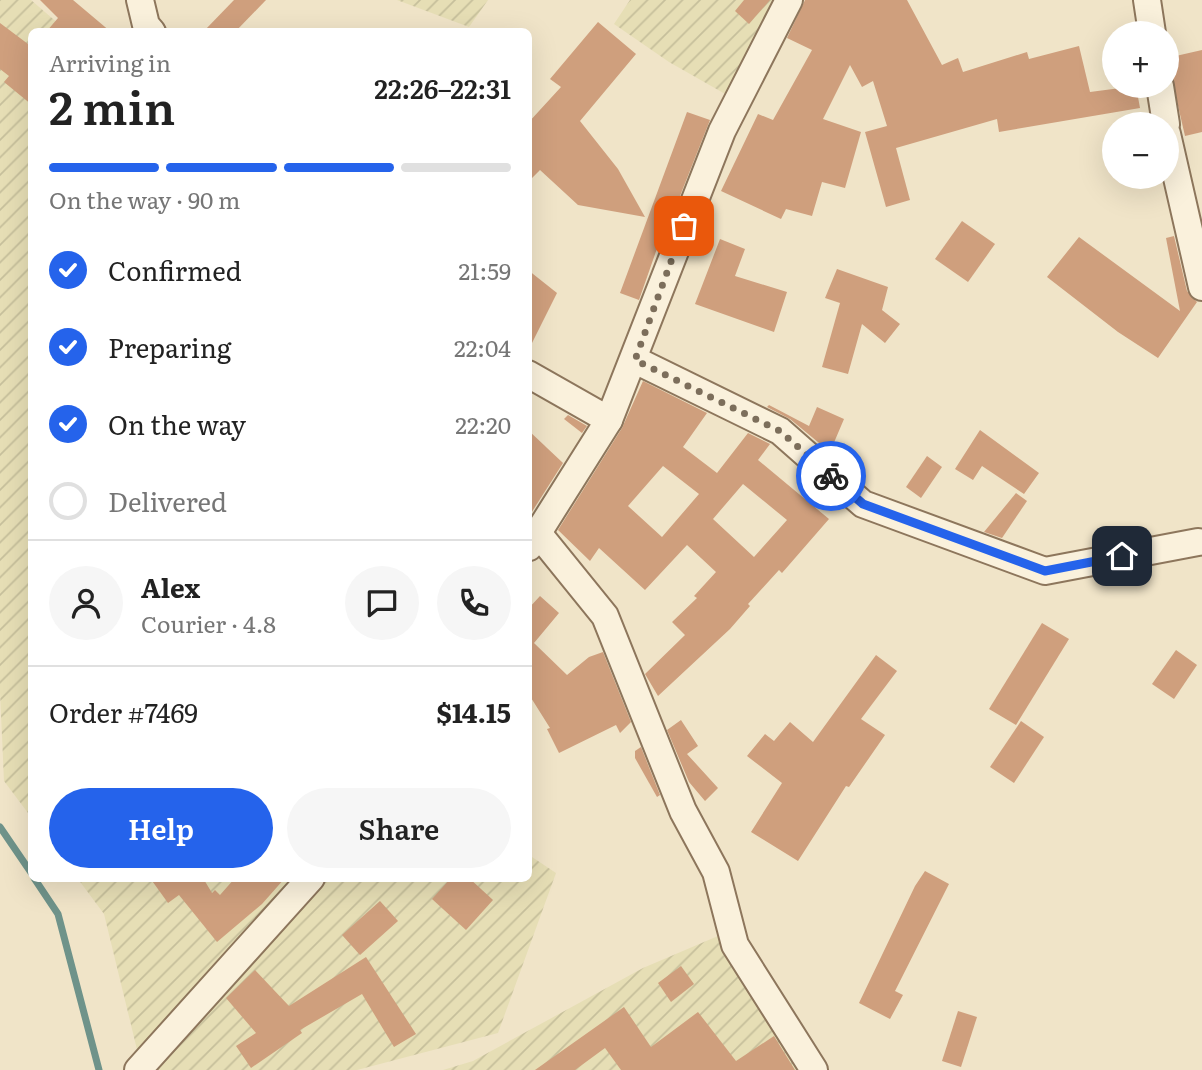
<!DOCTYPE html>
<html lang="en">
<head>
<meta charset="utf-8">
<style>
	:root { --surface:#fff; --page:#f6f6f6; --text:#222; --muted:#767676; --line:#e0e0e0; --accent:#2563eb }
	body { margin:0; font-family:Literata,serif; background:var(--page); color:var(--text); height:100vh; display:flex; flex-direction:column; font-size:26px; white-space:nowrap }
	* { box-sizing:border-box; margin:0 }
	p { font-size:23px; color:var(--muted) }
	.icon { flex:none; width:38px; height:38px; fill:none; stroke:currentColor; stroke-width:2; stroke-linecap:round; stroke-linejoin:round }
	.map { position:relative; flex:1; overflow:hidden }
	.side { position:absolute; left:28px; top:28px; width:504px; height:854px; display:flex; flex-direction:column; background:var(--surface); border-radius:10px; box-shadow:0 7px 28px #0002 }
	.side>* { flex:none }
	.fabs { position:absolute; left:1102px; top:21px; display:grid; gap:14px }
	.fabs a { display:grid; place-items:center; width:77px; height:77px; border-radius:50%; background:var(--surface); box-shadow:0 7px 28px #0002; font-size:35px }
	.pin { position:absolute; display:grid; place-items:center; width:60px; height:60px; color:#fff; margin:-30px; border-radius:14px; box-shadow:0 4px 10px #0006 }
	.courier { position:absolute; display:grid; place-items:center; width:70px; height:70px; margin:-35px; border:5px solid #2563eb; border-radius:50%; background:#fff; color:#222; box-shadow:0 2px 9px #0007 }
	.headline em { font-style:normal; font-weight:600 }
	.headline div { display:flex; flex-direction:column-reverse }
	.headline { display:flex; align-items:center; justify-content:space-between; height:119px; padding:0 21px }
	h1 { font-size:46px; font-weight:600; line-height:52px }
	.bar { display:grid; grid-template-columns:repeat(4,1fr); gap:10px 7px; align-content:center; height:84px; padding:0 21px }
	.bar i { height:9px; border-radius:5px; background:var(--line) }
	.bar .on { background:var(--accent) }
	.bar p { grid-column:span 4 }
	.line { display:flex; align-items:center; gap:18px; padding:0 21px; border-top:2px solid var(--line) }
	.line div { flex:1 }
	.round { display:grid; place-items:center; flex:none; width:74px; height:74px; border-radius:37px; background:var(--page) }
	ol { padding:0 21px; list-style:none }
	li { display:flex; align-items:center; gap:21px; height:77px }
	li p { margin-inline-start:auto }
	li .icon { padding:7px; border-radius:50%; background:var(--accent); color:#fff; stroke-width:4 }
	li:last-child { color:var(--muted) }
	li i { width:38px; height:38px; border:4px solid var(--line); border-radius:50% }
	.cta { display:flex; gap:14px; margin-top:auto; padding:14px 21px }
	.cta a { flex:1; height:80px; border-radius:42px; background:var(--accent); color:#fff; font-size:28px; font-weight:600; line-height:80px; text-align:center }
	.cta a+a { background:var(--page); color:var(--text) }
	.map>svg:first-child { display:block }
</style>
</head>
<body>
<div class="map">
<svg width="1202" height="1070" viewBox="0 0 1202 1070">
	<defs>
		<pattern id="farmland-furrows" width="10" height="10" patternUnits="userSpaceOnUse" patternTransform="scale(1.75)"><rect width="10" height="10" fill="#e6deb5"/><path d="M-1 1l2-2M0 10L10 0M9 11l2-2" fill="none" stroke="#c6bf9b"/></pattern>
	</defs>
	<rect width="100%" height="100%" fill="#f0e4c8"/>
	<g fill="url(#farmland-furrows)">
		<path d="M0 0H31L67 31 32 32 31 817 4 781 0 692Z"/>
		<path d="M397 0H488L469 27Z"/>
		<path d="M630 0H785L734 99 669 62 614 24Z"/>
		<path d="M529 855 556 873 498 1033 357 1070H142L104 914 78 879 528 878Z"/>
		<path d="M718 936 813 1070H443L473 1061 643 968Z"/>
	</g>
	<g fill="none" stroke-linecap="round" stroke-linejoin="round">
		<g stroke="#6f938a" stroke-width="7">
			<path d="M0 827 32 874"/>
			<path d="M34 878 58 914 99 1070"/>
		</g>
	</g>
	<g fill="#cf9f7d" fill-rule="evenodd">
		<path d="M40 0H73L111 32H46L58 18Z"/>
		<path d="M234 0H266L235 32H203Z"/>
		<path d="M744 0H770L749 24 735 11Z"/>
		<path d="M805 0H907L942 65 958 58 963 72 1027 52 1029 59 1079 46 1090 92 1136 86 1140 108 999 132 997 119 896 148 910 200 886 207 865 132 887 126 873 81 862 87 850 65 823 119 861 132 845 188 822 182 812 216 786 209 781 219 721 191 758 114 773 120 812 50 787 38Z"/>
		<path d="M598 22 636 54 580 121 618 169 645 217 578 205 540 170 528 182V123L561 87 550 79Z"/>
		<path d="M0 23 32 47V105L4 82 9 76 0 69Z"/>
		<path d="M1202 50V132L1185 136 1167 58Z"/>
		<path d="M687 112 710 120 678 201 674 200 639 300 620 293Z"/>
		<path d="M962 221 995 244 968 282 935 259Z"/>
		<path d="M1174 236 1187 291 1197 302 1158 358 1118 332 1047 277 1079 237 1180 311 1166 238Z"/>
		<path d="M720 239 745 249 735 276 787 292 774 332 695 304Z"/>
		<path d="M837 269 888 287 882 310 900 324 885 343 862 324 848 374 822 367 840 303 825 298Z"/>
		<path d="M528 270 557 293 528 351Z"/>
		<path d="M643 381 707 413 683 447 717 473 748 433 770 444 758 460 829 519 782 573 779 570 748 604 750 606 730 629 658 696 645 674 685 635 672 622 697 598 694 596 716 572 687 545 645 590 599 548 590 561 558 530 622 428ZM663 466 699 494 662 537 628 506ZM743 484 787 520 754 557 713 519Z"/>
		<path d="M769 405 809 426 817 407 844 419 830 452 790 419 767 407Z"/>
		<path d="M568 415 587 426 582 433 564 419Z"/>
		<path d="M528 430 563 463 528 518Z"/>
		<path d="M980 430 1039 473 1024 494 982 466 973 480 955 469Z"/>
		<path d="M927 456 942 467 921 498 906 487Z"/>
		<path d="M1016 493 1027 501 1002 538 984 532Z"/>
		<path d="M540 596 559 613 534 643 567 675 589 657 603 652 631 722 620 733 616 725 559 753 547 729 550 728 528 693V609Z"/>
		<path d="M1042 623 1069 639 1016 725 989 709Z"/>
		<path d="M1176 650 1197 665 1174 699 1152 684Z"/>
		<path d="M876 655 897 671 861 719 885 735 849 787 846 786 798 861 751 832 782 783 747 756 765 734 774 741 790 722 813 742Z"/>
		<path d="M681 720 698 746 687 754 718 788 705 801 689 782 667 730Z"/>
		<path d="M1021 721 1044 737 1014 783 990 767Z"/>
		<path d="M641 747 660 795 657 797 635 758V751Z"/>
		<path d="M925 871 949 884 895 991 903 995 890 1019 859 1003 915 886Z"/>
		<path d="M150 878H203L212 893 215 890 220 895 235 878H285L262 904 217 942 179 895 168 903Z"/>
		<path d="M451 878H469L493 900 466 930 432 899Z"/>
		<path d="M380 901 398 921 360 955 342 935Z"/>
		<path d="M366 957 416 1034 394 1047 362 994 300 1030 302 1033 251 1068 236 1046 256 1033 226 998 255 970 289 1006Z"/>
		<path d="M681 966 694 984 671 1002 658 983Z"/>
		<path d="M624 1007 651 1047 698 1012 736 1061 774 1036 795 1070H621L605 1048 575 1070H535Z"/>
		<path d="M958 1011 977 1017 961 1067 942 1061Z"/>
	</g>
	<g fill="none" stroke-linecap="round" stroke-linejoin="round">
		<g stroke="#8d765c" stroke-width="30">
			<g id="street">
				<path d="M140 0 146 25 152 32"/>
				<path d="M1147 0 1152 33"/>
				<path d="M1160 86 1166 124"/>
				<path d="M1167 134 1202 287"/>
				<path d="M635 360 780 431 863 504 1045 571 1198 542"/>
				<path d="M528 374 609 420"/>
				<path d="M537 532 605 616 683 811 716 872 735 945 814 1070"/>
				<path d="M529 547 609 420 722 131 789 0"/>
				<path d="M138 1070 311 878"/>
			</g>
		</g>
		<use href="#street" stroke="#faf1dc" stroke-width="26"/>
	</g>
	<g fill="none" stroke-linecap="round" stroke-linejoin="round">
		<path stroke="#7c6e5b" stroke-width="7" stroke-dasharray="0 12.6" d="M684 226 635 360 780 431 831 476"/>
		<path stroke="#2563eb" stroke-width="9" d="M831 476 863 504 1045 571 1122 556"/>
	</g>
</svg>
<div class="fabs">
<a>+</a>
<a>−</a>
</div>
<div class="pin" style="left:684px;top:226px;background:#ea580c"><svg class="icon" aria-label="bag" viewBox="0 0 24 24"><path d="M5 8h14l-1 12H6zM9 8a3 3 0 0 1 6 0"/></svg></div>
<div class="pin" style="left:1122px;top:556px;background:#1f2937"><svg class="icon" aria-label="home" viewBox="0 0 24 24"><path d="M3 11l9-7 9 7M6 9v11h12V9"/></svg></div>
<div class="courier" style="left:831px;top:476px"><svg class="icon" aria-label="bike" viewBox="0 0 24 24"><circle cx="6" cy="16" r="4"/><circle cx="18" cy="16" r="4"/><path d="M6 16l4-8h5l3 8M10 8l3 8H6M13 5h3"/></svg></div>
<section class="side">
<div class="headline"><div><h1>2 min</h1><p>Arriving in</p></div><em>22:26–22:31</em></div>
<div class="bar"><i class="on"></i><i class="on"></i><i class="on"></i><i></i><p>On the way · 90 m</p></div>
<ol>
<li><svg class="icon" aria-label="check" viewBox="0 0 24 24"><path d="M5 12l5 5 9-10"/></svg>Confirmed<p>21:59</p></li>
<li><svg class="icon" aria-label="check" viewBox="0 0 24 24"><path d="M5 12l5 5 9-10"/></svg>Preparing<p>22:04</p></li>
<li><svg class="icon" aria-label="check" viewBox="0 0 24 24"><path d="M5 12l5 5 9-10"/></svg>On the way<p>22:20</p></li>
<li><i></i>Delivered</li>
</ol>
<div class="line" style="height:126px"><a class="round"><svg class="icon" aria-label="person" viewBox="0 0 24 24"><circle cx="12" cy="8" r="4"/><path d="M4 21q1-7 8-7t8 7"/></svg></a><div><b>Alex</b><p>Courier · 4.8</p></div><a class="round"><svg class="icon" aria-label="chat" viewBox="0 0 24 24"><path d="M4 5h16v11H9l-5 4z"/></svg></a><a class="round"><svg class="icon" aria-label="phone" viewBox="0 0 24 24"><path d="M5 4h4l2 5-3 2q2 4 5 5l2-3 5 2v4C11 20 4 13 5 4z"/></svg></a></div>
<div class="line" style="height:91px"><div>Order #7469</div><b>$14.15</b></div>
<div class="cta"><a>Help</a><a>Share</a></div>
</section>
</div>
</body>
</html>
